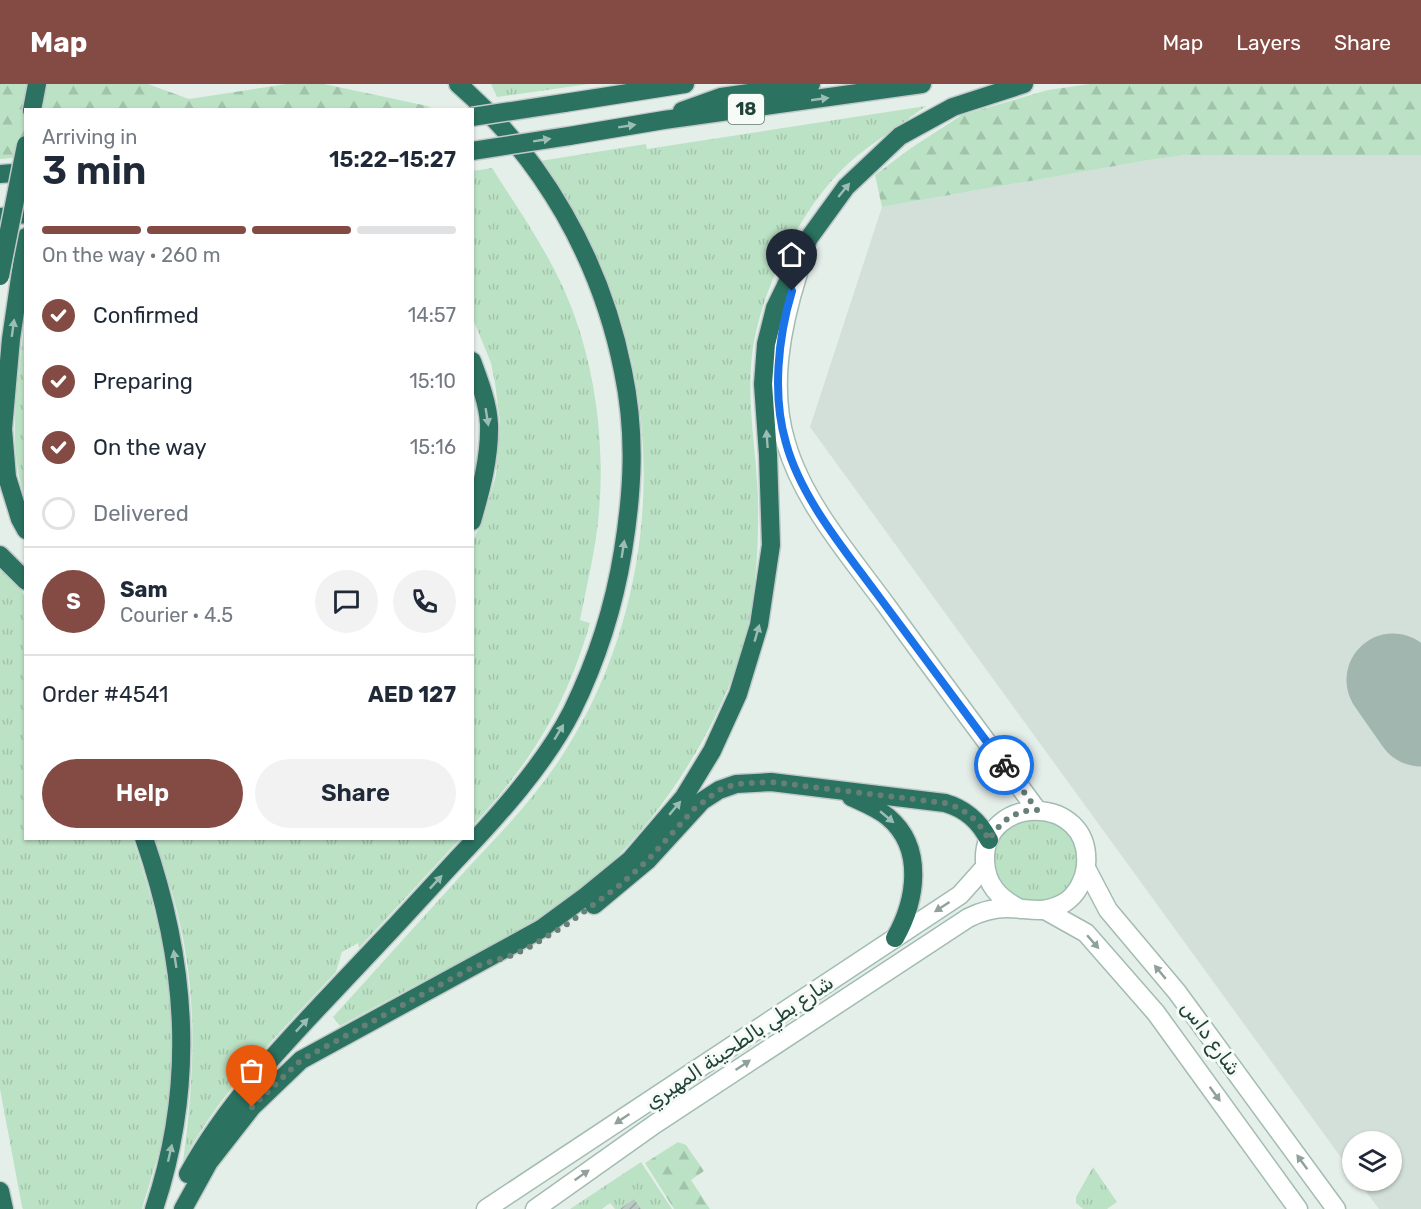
<!DOCTYPE html>
<html lang="en">
<head>
<meta charset="utf-8">
<style>
	:root { --surface:#fff; --page:#f2f2f3; --text:#1f2937; --muted:#747a83; --line:#e0e1e3; --accent:#834b44 }
	body { margin:0; font-family:Rubik,"Noto Naskh Arabic",sans-serif; background:var(--page); color:var(--text); height:100vh; display:flex; flex-direction:column; font-size:22px; white-space:nowrap }
	* { box-sizing:border-box; margin:0 }
	p { font-size:20px; color:var(--muted) }
	.icon { flex:none; width:33px; height:33px; fill:none; stroke:currentColor; stroke-width:2; stroke-linecap:round; stroke-linejoin:round }
	.map { position:relative; flex:1; overflow:hidden }
	.details { position:absolute; left:24px; top:24px; width:450px; height:732px; display:flex; flex-direction:column; background:var(--surface); border-radius:0px; box-shadow:0 2px 4px #0004 }
	.details>* { flex:none }
	.tools { position:absolute; left:1342px; top:1047px; display:grid; gap:12px }
	.tools a { display:grid; place-items:center; width:60px; height:60px; border-radius:50%; background:var(--surface); box-shadow:0 2px 4px #0004; font-size:30px }
	.pin { position:absolute; display:grid; place-items:center; width:51px; height:51px; color:#fff; margin:-62px -26px; border-radius:50% 50% 50% 0; rotate:-45deg; box-shadow:0 0 6px #0007 }
	.pin .icon { rotate:45deg }
	.courier { position:absolute; display:grid; place-items:center; width:60px; height:60px; margin:-30px; border:4px solid #1a73e8; border-radius:50%; background:#fff; color:#222; box-shadow:0 2px 8px #0007 }
	.head em { font-style:normal; font-weight:600 }
	.head div { display:flex; flex-direction:column-reverse }
	.head { display:flex; align-items:center; justify-content:space-between; height:102px; padding:0 18px }
	h1 { font-size:39px; font-weight:600; line-height:45px }
	.bar { display:grid; grid-template-columns:repeat(4,1fr); gap:9px 6px; align-content:center; height:72px; padding:0 18px }
	.bar i { height:8px; border-radius:4px; background:var(--line) }
	.bar .current { background:var(--accent) }
	.bar p { grid-column:span 4 }
	.line { display:flex; align-items:center; gap:15px; padding:0 18px; border-top:2px solid var(--line) }
	.line div { flex:1 }
	.round { display:grid; place-items:center; flex:none; width:63px; height:63px; border-radius:32px; background:var(--page) }
	ol { padding:0 18px; list-style:none }
	li { display:flex; align-items:center; gap:18px; height:66px }
	li p { margin-inline-start:auto }
	li .icon { padding:6px; border-radius:50%; background:var(--accent); color:#fff; stroke-width:4 }
	li:last-child { color:var(--muted) }
	li i { width:33px; height:33px; border:3px solid var(--line); border-radius:50% }
	.cta { display:flex; gap:12px; margin-top:auto; padding:12px 18px }
	.cta a { flex:1; height:69px; border-radius:36px; background:var(--accent); color:#fff; font-size:24px; font-weight:600; line-height:69px; text-align:center }
	.cta a+a { background:var(--page); color:var(--text) }
	header { display:flex; align-items:center; gap:36px; box-sizing:border-box; height:84px; padding:0 30px; background:var(--accent); color:#fff }
	header strong { font-size:28px }
	nav { display:flex; gap:33px; margin-inline-start:auto; font-size:21px }
	.map>svg:first-child { display:block }
</style>
</head>
<body>
<header>
<strong>Map</strong>
<nav><a>Map</a><a>Layers</a><a>Share</a></nav>
</header>
<div class="map">
<svg width="1421" height="1125" viewBox="0 0 1421 1125">
	<defs>
		<pattern id="grass-tufts" width="24" height="20" patternUnits="userSpaceOnUse" patternTransform="scale(1.5)"><rect width="24" height="20" fill="#bce2c5"/><path d="M3 7l-1-3M5 7V3M7 7l1-3M15 17l-1-3M17 17v-4M19 17l1-3" fill="none" stroke="#a1c3aa"/></pattern>
		<pattern id="forest-firs" width="22" height="20" patternUnits="userSpaceOnUse" patternTransform="scale(1.5)"><rect width="22" height="20" fill="#bce2c5"/><path d="M5 1l3.5 6h-7zM16 11l3.5 6h-7z" fill="#a1c3aa"/></pattern>
		<pattern id="building-hatch" width="6" height="6" patternUnits="userSpaceOnUse" patternTransform="scale(1.5)"><rect width="6" height="6" fill="#bacac3"/><path d="M-1 1l2-2M0 6l6-6M5 7l2-2" fill="none" stroke="#97a69f"/></pattern>
	</defs>
	<rect width="100%" height="100%" fill="#e5efea"/>
	<path fill="#d3dfd9" d="M1187 71H1421V1125H1379L1358 1097 1392 1096V1058H1353V1090L810 343 882 123 1155 75Z"/>
	<g fill="url(#grass-tufts)">
		<path d="M491 0H589L497 13Z"/>
		<path d="M926 22C904 38 880 54 858 71 809 111 770 186 756 248 743 303 756 358 758 413 759 465 756 522 740 572 715 648 663 730 605 785 559 829 501 858 445 886 410 904 375 923 340 942L333 933C377 884 421 836 465 787 498 752 531 718 558 678 657 530 671 332 596 170 581 137 561 107 540 77L646 60 647 65Z"/>
		<path d="M492 84C513 117 536 150 554 185 592 257 606 348 599 428 596 464 587 500 580 536L590 539C566 622 531 679 473 741V458L485 429 496 391 500 338 495 299 491 279 473 235 472 87Z"/>
		<path d="M25 231V414C5 356 20 290 25 231Z"/>
		<path d="M0 480 20 503 25 514 26 754 133 755C162 843 184 934 168 1028 163 1061 151 1093 142 1125H23L22 1123 0 1005Z"/>
		<circle cx="1036" cy="777" r="42"/>
		<path d="M154 755H460L359 864 358 859 342 868 336 888C281 948 221 1005 183 1078 199 958 198 869 154 755Z"/>
		<path d="M641 1078 672 1125H641L634 1116 620 1125H615L610 1119 602 1125H570Z"/>
		<path d="M1093 1083 1117 1118 1107 1125H1083L1076 1119V1113Z"/>
	</g>
	<g fill="url(#forest-firs)">
		<path d="M0 0H148L189 15 286 0H324L432 23 412 26H26L25 73 0 75Z"/>
		<path d="M1090 0H1421V71H1187L1155 75 882 123 875 91 911 64 962 31 1048 6Z"/>
		<path d="M678 1058 686 1061 704 1087 691 1096 710 1125H674L645 1079Z"/>
	</g>
	<g fill="none" stroke-linecap="round" stroke-linejoin="round">
		<path stroke="#a1b6af" stroke-width="93" d="M1393 596 1421 636"/>
	</g>
	<path fill="url(#building-hatch)" d="M634 1115 641 1125H620Z"/>
	<g fill="none" stroke-linecap="round" stroke-linejoin="round">
		<g stroke="#a2bcb2" stroke-width="21">
			<g id="secondary">
				<path d="M798 189C781 243 769 304 786 359 803 418 850 472 886 521 936 590 987 658 1037 726"/>
				<path d="M1086 784 1108 826 1177 908 1336 1125"/>
				<path d="M1045 826 1086 849 1156 929 1298 1125"/>
				<path d="M486 1125 960 811 985 783"/>
				<path d="M535 1125 655 1040 968 834C980 828 993 824 1007 824 1030 824 1042 831 1064 819 1077 811 1085 795 1086 781 1092 709 982 710 985 777 986 801 999 814 1020 825"/>
			</g>
		</g>
		<g stroke="#c1cac8" stroke-width="21">
			<g id="highway">
				<path d="M564 19 685 0"/>
				<path d="M32 26 37 0"/>
				<path d="M682 27 721 13 811 0"/>
				<path d="M569 52 664 36 922 0"/>
				<path d="M0 90 26 88"/>
				<path d="M0 133 26 130"/>
				<path d="M26 153 11 255 3 345 7 393 20 435 26 446"/>
				<path d="M472 277C479 296 488 319 489 340 490 373 481 406 472 437"/>
				<path d="M0 471 26 497"/>
				<path d="M851 713C864 719 877 724 888 733 925 764 916 817 895 854"/>
				<path d="M144 754C187 878 196 1000 154 1125"/>
				<path d="M594 821 648 776 702 717 719 706 736 700 771 698 945 719C966 725 979 737 989 756"/>
				<path d="M188 1090C226 1021 279 965 333 908 375 864 416 820 457 775 498 732 545 680 572 627 597 576 614 523 623 467 633 405 636 349 623 287 601 176 543 74 458 0"/>
				<path d="M0 1107 4 1125"/>
				<path d="M183 1125 209 1078 252 1023 301 976 541 845 586 812 630 776 684 713 712 667 738 610 759 541 771 461 768 371 763 300 766 260 775 224 809 154 846 103 900 52 953 23 1024 0"/>
			</g>
		</g>
		<use href="#secondary" stroke="#fff" stroke-width="18"/>
		<use href="#highway" stroke="#2b7260" stroke-width="18"/>
		<g stroke="#c1cac8" stroke-width="21" stroke-linecap="butt">
			<g id="highway-bridge">
				<path d="M472 33 564 19"/>
				<path d="M472 67 569 52"/>
				<path d="M0 192 26 61"/>
			</g>
		</g>
		<use href="#highway-bridge" stroke="#2b7260" stroke-width="18"/>
	</g>
	<defs><path id="oneway-solid" d="M-6-.8H1V-3.2L6.5 0L1 3.2V.8H-6Z" transform="scale(1.5)"/></defs>
	<g fill="#9bbdb4">
		<use href="#oneway-solid" transform="translate(820 15) rotate(-8)"/>
		<use href="#oneway-solid" transform="translate(627 42) rotate(-9)"/>
		<use href="#oneway-solid" transform="translate(542 56) rotate(-9)"/>
		<use href="#oneway-solid" transform="translate(844 106) rotate(-51)"/>
		<use href="#oneway-solid" transform="translate(13 244) rotate(-82)"/>
		<use href="#oneway-solid" transform="translate(487 333) rotate(81)"/>
		<use href="#oneway-solid" transform="translate(767 355) rotate(-94)"/>
		<use href="#oneway-solid" transform="translate(623 465) rotate(-81)"/>
		<use href="#oneway-solid" transform="translate(757 549) rotate(-74)"/>
		<use href="#oneway-solid" transform="translate(559 648) rotate(-59)"/>
		<use href="#oneway-solid" transform="translate(675 724) rotate(-50)"/>
		<use href="#oneway-solid" transform="translate(887 733) rotate(40)"/>
		<use href="#oneway-solid" transform="translate(436 798) rotate(-47)"/>
		<use href="#oneway-solid" transform="translate(175 875) rotate(-99)"/>
		<use href="#oneway-solid" transform="translate(302 941) rotate(-47)"/>
		<use href="#oneway-solid" transform="translate(170 1069) rotate(-77)"/>
	</g>
	<g fill="#90a19c">
		<use href="#oneway-solid" transform="translate(942 823) rotate(147)"/>
		<use href="#oneway-solid" transform="translate(1093 858) rotate(49)"/>
		<use href="#oneway-solid" transform="translate(1160 888) rotate(-130)"/>
		<use href="#oneway-solid" transform="translate(743 981) rotate(-34)"/>
		<use href="#oneway-solid" transform="translate(1215 1010) rotate(54)"/>
		<use href="#oneway-solid" transform="translate(622 1035) rotate(146)"/>
		<use href="#oneway-solid" transform="translate(1302 1078) rotate(-126)"/>
		<use href="#oneway-solid" transform="translate(582 1091) rotate(-35)"/>
	</g>
	<g fill="none" stroke-linecap="round" stroke-linejoin="round">
		<path stroke="#667f77" stroke-width="6" stroke-dasharray="0 10.8" d="M252 1023 301 976 473 883 510 872 526 865 566 841 620 801 648 776 694 725 719 706 736 700 771 698 945 719C966 725 979 737 989 756 1000 738 1014 726 1037 726L1004 681"/>
		<path stroke="#1a73e8" stroke-width="8" d="M792 207C778 253 772 312 786 359 801 414 844 465 877 510 920 567 962 624 1004 681"/>
	</g>
	<g text-anchor="middle" dominant-baseline="central" stroke-width="6" stroke-linejoin="round" paint-order="stroke">
		<rect fill="#f6fbf8" stroke="#627a72" stroke-width="1.5" x="728" y="10" width="36" height="30" rx="4.5"/>
		<g font-size="18" font-weight="bold" fill="#224339">
			<text x="746" y="25">18</text>
		</g>
		<g font-size="20" fill="#224339" stroke="#f6fbf8">
			<text transform="translate(1211 954) rotate(54)">شارع داس</text>
			<text transform="translate(739 958) rotate(-34)">شارع بطي بالطحينة المهيري</text>
		</g>
	</g>
</svg>
<div class="tools">
<a><svg class="icon" aria-label="layers" viewBox="0 0 24 24"><path d="M12 4l9 5-9 5-9-5zM3 14l9 5 9-5"/></svg></a>
</div>
<div class="pin" style="left:252px;top:1023px;background:#ea580c"><svg class="icon" aria-label="bag" viewBox="0 0 24 24"><path d="M5 8h14l-1 12H6zM9 8a3 3 0 0 1 6 0"/></svg></div>
<div class="pin" style="left:792px;top:207px;background:#1f2937"><svg class="icon" aria-label="home" viewBox="0 0 24 24"><path d="M3 11l9-7 9 7M6 9v11h12V9"/></svg></div>
<div class="courier" style="left:1004px;top:681px"><svg class="icon" aria-label="bike" viewBox="0 0 24 24"><circle cx="6" cy="16" r="4"/><circle cx="18" cy="16" r="4"/><path d="M6 16l4-8h5l3 8M10 8l3 8H6M13 5h3"/></svg></div>
<section class="details">
<div class="head"><div><h1>3 min</h1><p>Arriving in</p></div><em>15:22–15:27</em></div>
<div class="bar"><i class="current"></i><i class="current"></i><i class="current"></i><i></i><p>On the way · 260 m</p></div>
<ol>
<li><svg class="icon" aria-label="check" viewBox="0 0 24 24"><path d="M5 12l5 5 9-10"/></svg>Confirmed<p>14:57</p></li>
<li><svg class="icon" aria-label="check" viewBox="0 0 24 24"><path d="M5 12l5 5 9-10"/></svg>Preparing<p>15:10</p></li>
<li><svg class="icon" aria-label="check" viewBox="0 0 24 24"><path d="M5 12l5 5 9-10"/></svg>On the way<p>15:16</p></li>
<li><i></i>Delivered</li>
</ol>
<div class="line" style="height:108px"><b class="round" style="background:var(--accent);color:#fff">S</b><div><b>Sam</b><p>Courier · 4.5</p></div><a class="round"><svg class="icon" aria-label="chat" viewBox="0 0 24 24"><path d="M4 5h16v11H9l-5 4z"/></svg></a><a class="round"><svg class="icon" aria-label="phone" viewBox="0 0 24 24"><path d="M5 4h4l2 5-3 2q2 4 5 5l2-3 5 2v4C11 20 4 13 5 4z"/></svg></a></div>
<div class="line" style="height:78px"><div>Order #4541</div><b>AED 127</b></div>
<div class="cta"><a>Help</a><a>Share</a></div>
</section>
</div>
</body>
</html>
